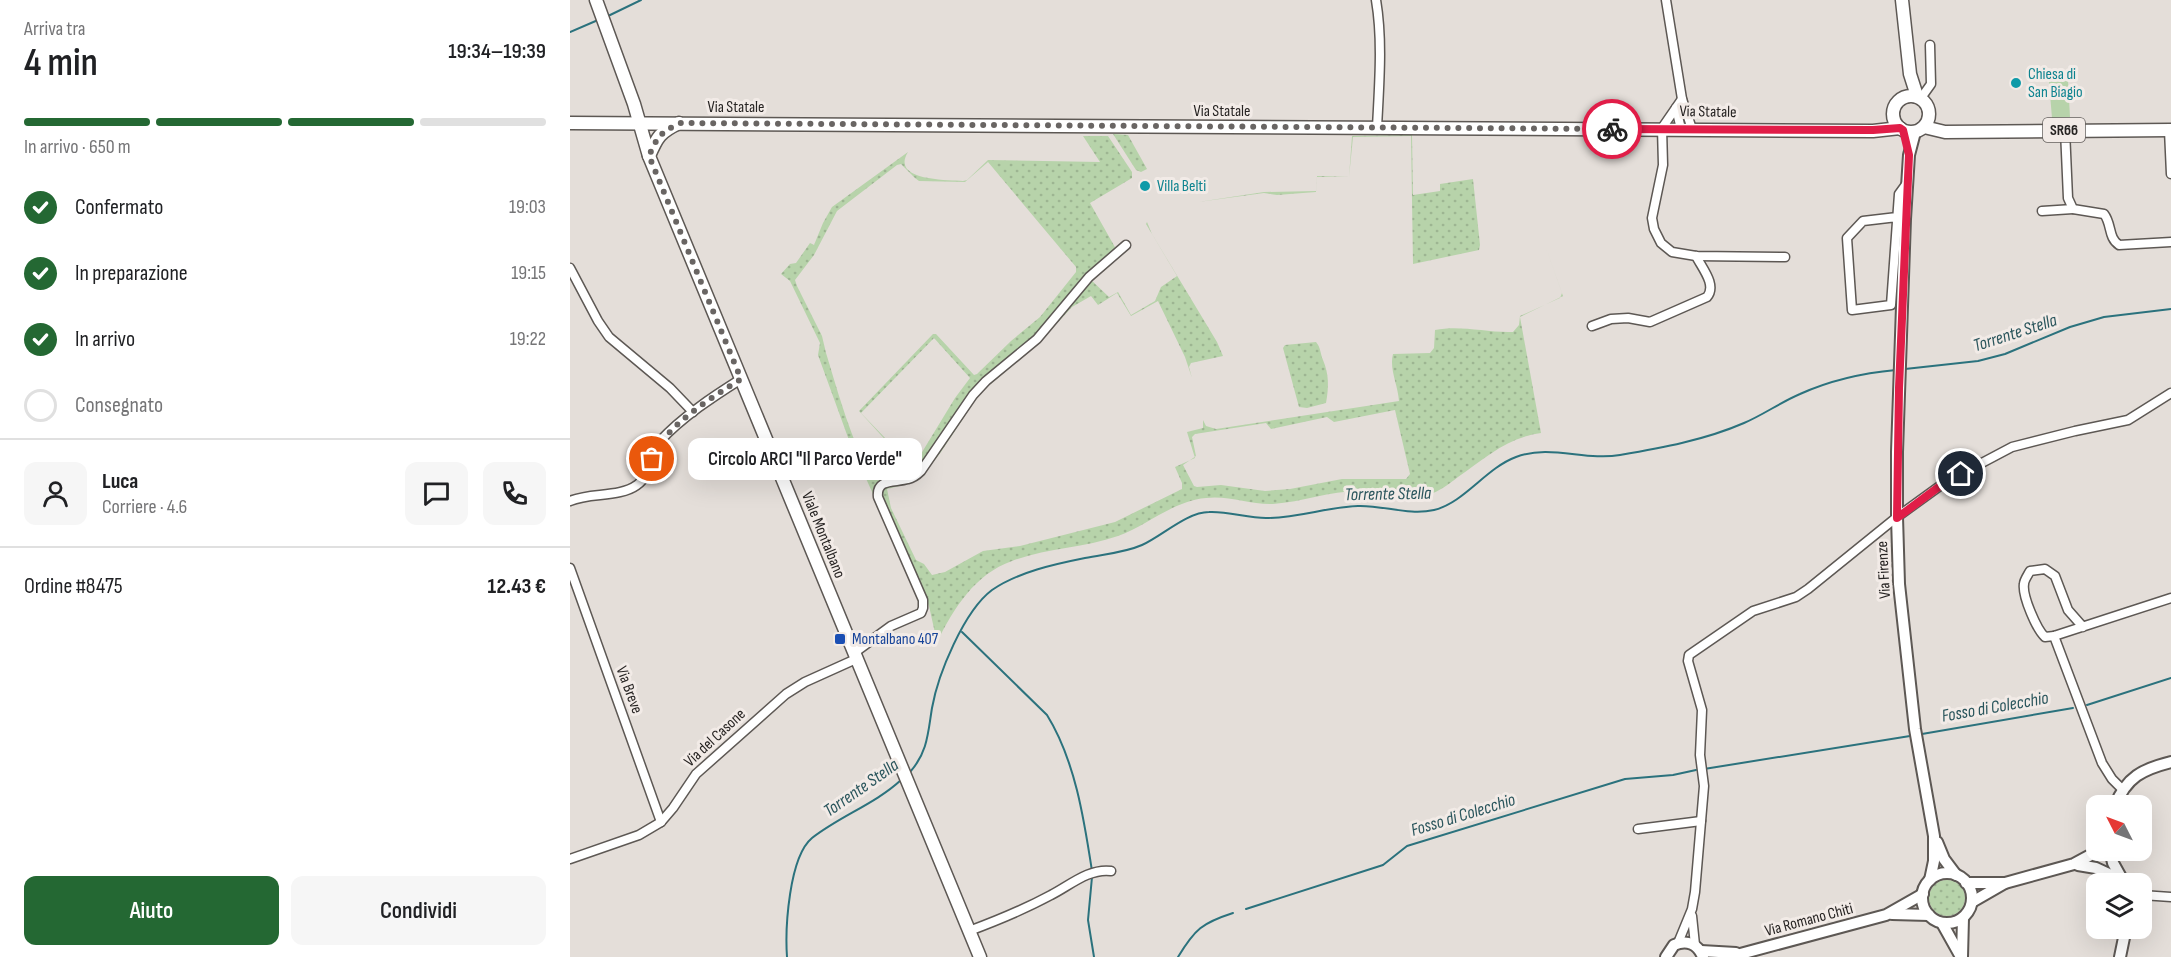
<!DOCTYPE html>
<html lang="it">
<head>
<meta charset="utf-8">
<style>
	:root { --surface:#fff; --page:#f6f6f6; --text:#202124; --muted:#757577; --line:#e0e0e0; --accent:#246833 }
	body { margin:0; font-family:"Sofia Sans Condensed",sans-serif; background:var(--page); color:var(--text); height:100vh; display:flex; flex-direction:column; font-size:22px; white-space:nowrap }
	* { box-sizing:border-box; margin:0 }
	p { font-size:20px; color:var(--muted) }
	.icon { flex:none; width:33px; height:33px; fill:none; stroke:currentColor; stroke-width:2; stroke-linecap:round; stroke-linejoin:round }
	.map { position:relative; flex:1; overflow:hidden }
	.panel { display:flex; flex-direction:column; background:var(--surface); width:570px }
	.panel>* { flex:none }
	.needle { width:39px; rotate:312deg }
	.tools { position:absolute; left:1516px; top:795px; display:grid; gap:12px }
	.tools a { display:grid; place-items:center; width:66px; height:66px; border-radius:12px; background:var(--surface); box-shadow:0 6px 24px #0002; font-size:30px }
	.pin { position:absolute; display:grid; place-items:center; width:51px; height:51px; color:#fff; margin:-26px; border:3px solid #fff; border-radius:50%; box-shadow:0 2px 6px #0007 }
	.courier { position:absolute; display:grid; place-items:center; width:60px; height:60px; margin:-30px; border:4px solid #e11d48; border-radius:50%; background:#fff; color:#222; box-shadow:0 2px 8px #0007 }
	.bubble { position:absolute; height:42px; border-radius:12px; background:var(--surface); box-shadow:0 6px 24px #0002; font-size:20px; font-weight:600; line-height:42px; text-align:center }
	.head em { font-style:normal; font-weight:600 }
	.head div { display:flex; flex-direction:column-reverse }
	.head { display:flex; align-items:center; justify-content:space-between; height:102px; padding:0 24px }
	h1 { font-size:39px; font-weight:600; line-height:45px }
	.bar { display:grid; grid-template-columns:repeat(4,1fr); gap:9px 6px; align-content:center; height:72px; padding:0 24px }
	.bar i { height:8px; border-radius:4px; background:var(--line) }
	.bar .current { background:var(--accent) }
	.bar p { grid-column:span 4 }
	.line { display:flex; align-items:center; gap:15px; padding:0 24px; border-top:2px solid var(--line) }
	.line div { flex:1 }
	.round { display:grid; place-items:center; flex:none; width:63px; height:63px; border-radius:12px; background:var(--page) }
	ol { padding:0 24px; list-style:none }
	li { display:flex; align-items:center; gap:18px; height:66px }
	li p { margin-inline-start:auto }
	li .icon { padding:6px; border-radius:50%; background:var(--accent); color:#fff; stroke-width:4 }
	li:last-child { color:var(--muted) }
	li i { width:33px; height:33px; border:3px solid var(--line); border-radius:50% }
	.action { display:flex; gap:12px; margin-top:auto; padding:12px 24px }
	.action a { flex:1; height:69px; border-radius:12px; background:var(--accent); color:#fff; font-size:24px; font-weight:600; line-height:69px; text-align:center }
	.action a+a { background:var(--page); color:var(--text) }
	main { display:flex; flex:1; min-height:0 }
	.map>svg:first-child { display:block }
</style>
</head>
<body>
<main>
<section class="panel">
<div class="head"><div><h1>4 min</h1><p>Arriva tra</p></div><em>19:34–19:39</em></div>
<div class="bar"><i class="current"></i><i class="current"></i><i class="current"></i><i></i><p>In arrivo · 650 m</p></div>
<ol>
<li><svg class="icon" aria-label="check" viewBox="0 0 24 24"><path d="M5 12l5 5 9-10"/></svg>Confermato<p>19:03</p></li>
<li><svg class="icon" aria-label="check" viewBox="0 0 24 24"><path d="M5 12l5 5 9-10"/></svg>In preparazione<p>19:15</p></li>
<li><svg class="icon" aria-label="check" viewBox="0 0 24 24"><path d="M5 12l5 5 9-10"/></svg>In arrivo<p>19:22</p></li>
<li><i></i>Consegnato</li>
</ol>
<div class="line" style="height:108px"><a class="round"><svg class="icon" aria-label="person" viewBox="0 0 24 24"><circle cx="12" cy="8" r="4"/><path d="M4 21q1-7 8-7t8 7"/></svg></a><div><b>Luca</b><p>Corriere · 4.6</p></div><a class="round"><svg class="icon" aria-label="chat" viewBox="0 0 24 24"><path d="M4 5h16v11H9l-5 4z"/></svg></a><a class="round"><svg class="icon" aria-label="phone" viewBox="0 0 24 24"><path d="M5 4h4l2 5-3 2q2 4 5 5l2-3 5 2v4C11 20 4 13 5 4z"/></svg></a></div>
<div class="line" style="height:78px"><div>Ordine #8475</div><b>12.43 €</b></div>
<div class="action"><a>Aiuto</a><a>Condividi</a></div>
</section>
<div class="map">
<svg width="1601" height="957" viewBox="0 0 1601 957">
	<defs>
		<pattern id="grass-dots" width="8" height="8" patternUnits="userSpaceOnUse" patternTransform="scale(1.5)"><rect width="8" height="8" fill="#b7d3aa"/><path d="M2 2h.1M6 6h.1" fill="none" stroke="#9db592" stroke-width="1.8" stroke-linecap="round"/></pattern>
	</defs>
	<rect width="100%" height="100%" fill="#e4ded9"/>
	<g fill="url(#grass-dots)" fill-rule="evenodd">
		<path d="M543 134 558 135 577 169 571 172 566 170Z"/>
		<path d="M842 135 843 195 870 191V184L903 179 910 245 968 236 974 242 993 296 950 317 971 433C936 438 917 457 888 477 879 484 869 492 857 495 834 499 811 492 789 491 760 491 732 502 703 504 681 505 658 495 636 498 603 501 578 525 548 536 514 548 476 548 442 561 405 574 384 608 367 642L359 606 309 495 312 486 344 479 398 405 520 279 539 297 548 292 561 315 585 301 591 287 607 276 576 224 577 222 628 202 694 192 746 191 747 176 779 177 782 136ZM841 136 843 264 909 250 910 245 968 236 974 242 992 293 990 298 950 316 949 325 943 332C917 333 891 325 865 330L864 348 860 353 823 354C819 369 828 385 829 401L646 429 636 426 633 420V428L617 432 625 458 605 467 612 483V489L545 522 450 546 413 551 375 572 362 575 354 564 346 560 321 508 317 489 342 483 355 473 371 452 410 393 469 343 502 307 521 296 528 305 547 293 561 316 588 301 615 357 622 378 619 367 621 363 653 356 647 342 582 234 577 222 628 202 694 193 707 195 746 192 747 177H779L783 137ZM825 410 840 474 836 479H772L720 489 695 491 651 485 627 487 624 486 613 465 626 456 622 437 625 434 696 423 701 429 757 417 764 422Z"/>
		<path d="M513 136H538L562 172V178L520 203 546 249 463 341 428 368 343 476 308 484 303 494 280 443 248 355 250 343 220 281 211 274 220 264 226 263 240 243 244 245 253 223 262 207 338 152C320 181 377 180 393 181L397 180 418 160 530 162ZM418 162 506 267V272L470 317 441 341 407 374 404 375 366 334H363L289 411 341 468 339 471 304 474C286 460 264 378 256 353L252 336 227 286 225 280 244 255 267 211 327 165 331 164 345 178 349 181 395 182ZM364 338 400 378 385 398 343 467 291 413Z"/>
		<path d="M746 342C751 348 750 353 753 360 759 374 759 387 756 403L737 408 729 407 713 348 715 345Z"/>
		<circle cx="1377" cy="898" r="18"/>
	</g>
	<path fill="#b7d3aa" d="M1498 81 1500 117 1482 118 1479 82Z"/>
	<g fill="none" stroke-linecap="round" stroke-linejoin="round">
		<g stroke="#2b727d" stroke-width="2">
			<path d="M36 17 71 0"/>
			<path d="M0 32 28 20"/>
			<path d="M1335 369 1408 361 1435 354 1500 327 1534 317 1601 309"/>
			<path d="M392 632 477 715C505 760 514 819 522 871"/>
			<path d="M1517 705 1601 678"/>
			<path d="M1352 734 1503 708"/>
			<path d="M1134 769 1340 736"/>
			<path d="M340 772C358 752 358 732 362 708 368 674 394 611 422 590 448 572 485 564 515 558 534 554 554 553 572 545 592 536 617 512 639 512 658 511 677 518 696 518 728 518 757 507 788 506 813 505 839 516 864 510 894 503 916 468 946 457 980 444 1015 461 1050 455 1091 448 1135 440 1174 423 1193 415 1211 402 1230 394 1261 380 1293 373 1326 370"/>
			<path d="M522 877 518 920 524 957"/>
			<path d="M676 909 813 865 837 846 1055 779 1103 775 1126 770"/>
			<path d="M217 957C215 928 219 857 242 838 270 816 305 804 331 780"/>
			<path d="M608 957C625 929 632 923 663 913"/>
		</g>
		<g stroke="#5d5854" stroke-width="11">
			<g id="minor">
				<path d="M806 0C813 41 809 86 807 128"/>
				<path d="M1096 0 1112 99 1122 129"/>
				<path d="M1351 98 1361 84 1360 45"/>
				<path d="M1112 99 1092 128 1093 165 1082 218 1084 229 1091 243 1102 252 1126 256 1215 257"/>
				<path d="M1106 108 1111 129"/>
				<path d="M1495 130 1498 198 1503 209 1534 214C1542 224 1538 238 1549 245L1601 242"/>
				<path d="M1599 130 1601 174"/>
				<path d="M1472 211 1503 209"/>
				<path d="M1327 217 1293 221 1277 238 1282 310 1321 305 1329 194 1337 183"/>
				<path d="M0 268 28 321 39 337 100 388 123 412"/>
				<path d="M1022 326 1041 319 1058 318 1080 322 1137 297C1147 285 1132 268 1126 256"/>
				<path d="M0 501C20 492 49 498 67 485 82 475 79 454 90 441 112 417 144 396 171 379"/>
				<path d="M0 568 91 822"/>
				<path d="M1513 627 1498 610 1485 576 1475 569 1460 571C1458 575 1454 580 1454 584 1452 596 1467 630 1475 637L1484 636 1601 598"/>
				<path d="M1484 636 1532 763 1542 779 1553 790"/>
				<path d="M284 653 321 626 351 613 353 608V600L308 497C306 478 325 483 338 479 343 478 347 475 351 471L403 395 416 381 467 339 519 277 556 245"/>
				<path d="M1068 829 1131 821"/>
				<path d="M0 859 69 835 91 822 103 808 126 774 216 694 235 682 286 659"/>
				<path d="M1572 895 1601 897"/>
				<path d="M1122 916 1125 945"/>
				<path d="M399 931C426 921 455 909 481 895 499 886 519 868 541 871"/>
				<path d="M1108 943 1122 909 1125 892 1134 786 1130 755 1132 710 1118 661 1119 655 1183 611 1226 597 1238 589 1327 517 1374 483 1442 447 1505 431 1558 420 1601 393"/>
			</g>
		</g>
		<g stroke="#5d5854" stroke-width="14">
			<g id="tertiary">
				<path d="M1345 132 1339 155 1335 219 1327 452V517L1329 584 1345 729 1364 836V861L1360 880"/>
				<path d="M1545 806C1556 777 1573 769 1601 762"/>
				<path d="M1367 842 1374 859 1386 875"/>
				<path d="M1540 850 1543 863 1553 881"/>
				<path d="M1508 865 1526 868 1552 880"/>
				<circle cx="1377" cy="898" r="25"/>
				<path d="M1396 883H1435"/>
				<path d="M1402 902 1435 883 1504 864 1530 850"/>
				<path d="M1322 914 1359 915"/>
				<path d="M1372 923 1391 957"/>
				<path d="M1131 951 1166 953"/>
				<path d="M1096 957 1104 945C1117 939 1128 944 1133 957"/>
				<path d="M1159 957 1316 915 1353 894"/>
				<path d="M1392 957 1393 918"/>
				<path d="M1550 957 1556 928"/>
			</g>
		</g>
		<g stroke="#5d5854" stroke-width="15">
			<g id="secondary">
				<path d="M26 0 64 104 79 156 410 957"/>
				<path d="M79 156C87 137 90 132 109 123"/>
			</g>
		</g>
		<g stroke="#5d5854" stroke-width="15">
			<g id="primary">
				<path d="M1332 0 1340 74 1347 96"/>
				<circle cx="1341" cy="114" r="18"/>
				<path d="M0 123 1303 131 1330 128"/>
				<path d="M1354 127 1375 132 1601 130"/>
			</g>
		</g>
		<use href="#minor" stroke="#fff" stroke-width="8"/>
		<use href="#tertiary" stroke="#fff" stroke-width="10"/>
		<use href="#secondary" stroke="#fff" stroke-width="12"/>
		<use href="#primary" stroke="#fff" stroke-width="12"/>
	</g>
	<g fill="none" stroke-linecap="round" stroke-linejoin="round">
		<path stroke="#696563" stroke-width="6" stroke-dasharray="0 10.8" d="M82 459C93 427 143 397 171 379L79 156C87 137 91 132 110 123L1042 129"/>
		<path stroke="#e11d48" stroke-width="8" d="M1042 129 1303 130 1330 128 1333 130 1339 155 1329 388 1327 518 1374 483 1391 474"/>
	</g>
	<g fill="#0f9aa8" stroke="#f2ebe7" stroke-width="2">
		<circle cx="1446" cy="83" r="6"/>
		<circle cx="575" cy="186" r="6"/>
	</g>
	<rect fill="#1a4fb4" stroke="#f2ebe7" stroke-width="2" x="264" y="633" width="12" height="12" rx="3"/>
	<g text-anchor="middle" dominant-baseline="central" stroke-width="6" stroke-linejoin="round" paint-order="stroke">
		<rect fill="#f2ebe7" stroke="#64605e" stroke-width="1.5" x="1473" y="118" width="42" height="24" rx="4.5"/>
		<g font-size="15" font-weight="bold" fill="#272423">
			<text x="1494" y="130">SR66</text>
		</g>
		<g font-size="16" fill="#0d838f" stroke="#f2ebe7" text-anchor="start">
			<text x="1458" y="74">Chiesa di<tspan x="1458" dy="18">San Biagio</tspan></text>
			<text x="587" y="186">Villa Belti</text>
		</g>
		<g font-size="16" fill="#272423" stroke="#f2ebe7">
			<text x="166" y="107">Via Statale</text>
			<text x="652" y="111">Via Statale</text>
			<text transform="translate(1138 112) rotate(1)">Via Statale</text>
			<text transform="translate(253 535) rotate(68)">Viale Montalbano</text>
			<text transform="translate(1314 570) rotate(-93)">Via Firenze</text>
			<text transform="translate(59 690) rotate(70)">Via Breve</text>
			<text transform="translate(145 738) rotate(-43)">Via del Casone</text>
			<text transform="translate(1239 920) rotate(-15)">Via Romano Chiti</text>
		</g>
		<g font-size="16" fill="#164399" stroke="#f2ebe7" text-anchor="start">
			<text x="282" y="639">Montalbano 407</text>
		</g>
		<g font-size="18" font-style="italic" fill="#2a555c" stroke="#f2ebe7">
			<text transform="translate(1445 333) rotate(-18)">Torrente Stella</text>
			<text transform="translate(818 494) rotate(-1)">Torrente Stella</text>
			<text transform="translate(1425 707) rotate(-10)">Fosso di Colecchio</text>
			<text transform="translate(291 788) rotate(-35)">Torrente Stella</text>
			<text transform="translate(893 815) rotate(-17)">Fosso di Colecchio</text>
		</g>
	</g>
</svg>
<div class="tools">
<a><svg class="needle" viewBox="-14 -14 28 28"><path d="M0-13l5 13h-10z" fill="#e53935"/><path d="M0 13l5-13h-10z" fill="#757577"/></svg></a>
<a><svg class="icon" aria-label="layers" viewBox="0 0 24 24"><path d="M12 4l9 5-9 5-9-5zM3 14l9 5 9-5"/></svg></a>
</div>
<div class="pin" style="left:82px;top:459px;background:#ea580c"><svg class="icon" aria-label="bag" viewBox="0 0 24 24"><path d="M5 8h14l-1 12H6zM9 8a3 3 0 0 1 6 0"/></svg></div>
<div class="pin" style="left:1391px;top:474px;background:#1f2937"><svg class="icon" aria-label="home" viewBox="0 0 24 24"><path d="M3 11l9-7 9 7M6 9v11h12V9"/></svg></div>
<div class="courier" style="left:1042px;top:129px"><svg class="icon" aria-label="bike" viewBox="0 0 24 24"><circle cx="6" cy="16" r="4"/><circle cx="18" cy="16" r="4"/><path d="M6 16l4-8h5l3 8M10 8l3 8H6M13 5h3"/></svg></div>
<div class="bubble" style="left:118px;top:438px;width:234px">Circolo ARCI &quot;Il Parco Verde&quot;</div>
</div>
</main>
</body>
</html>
